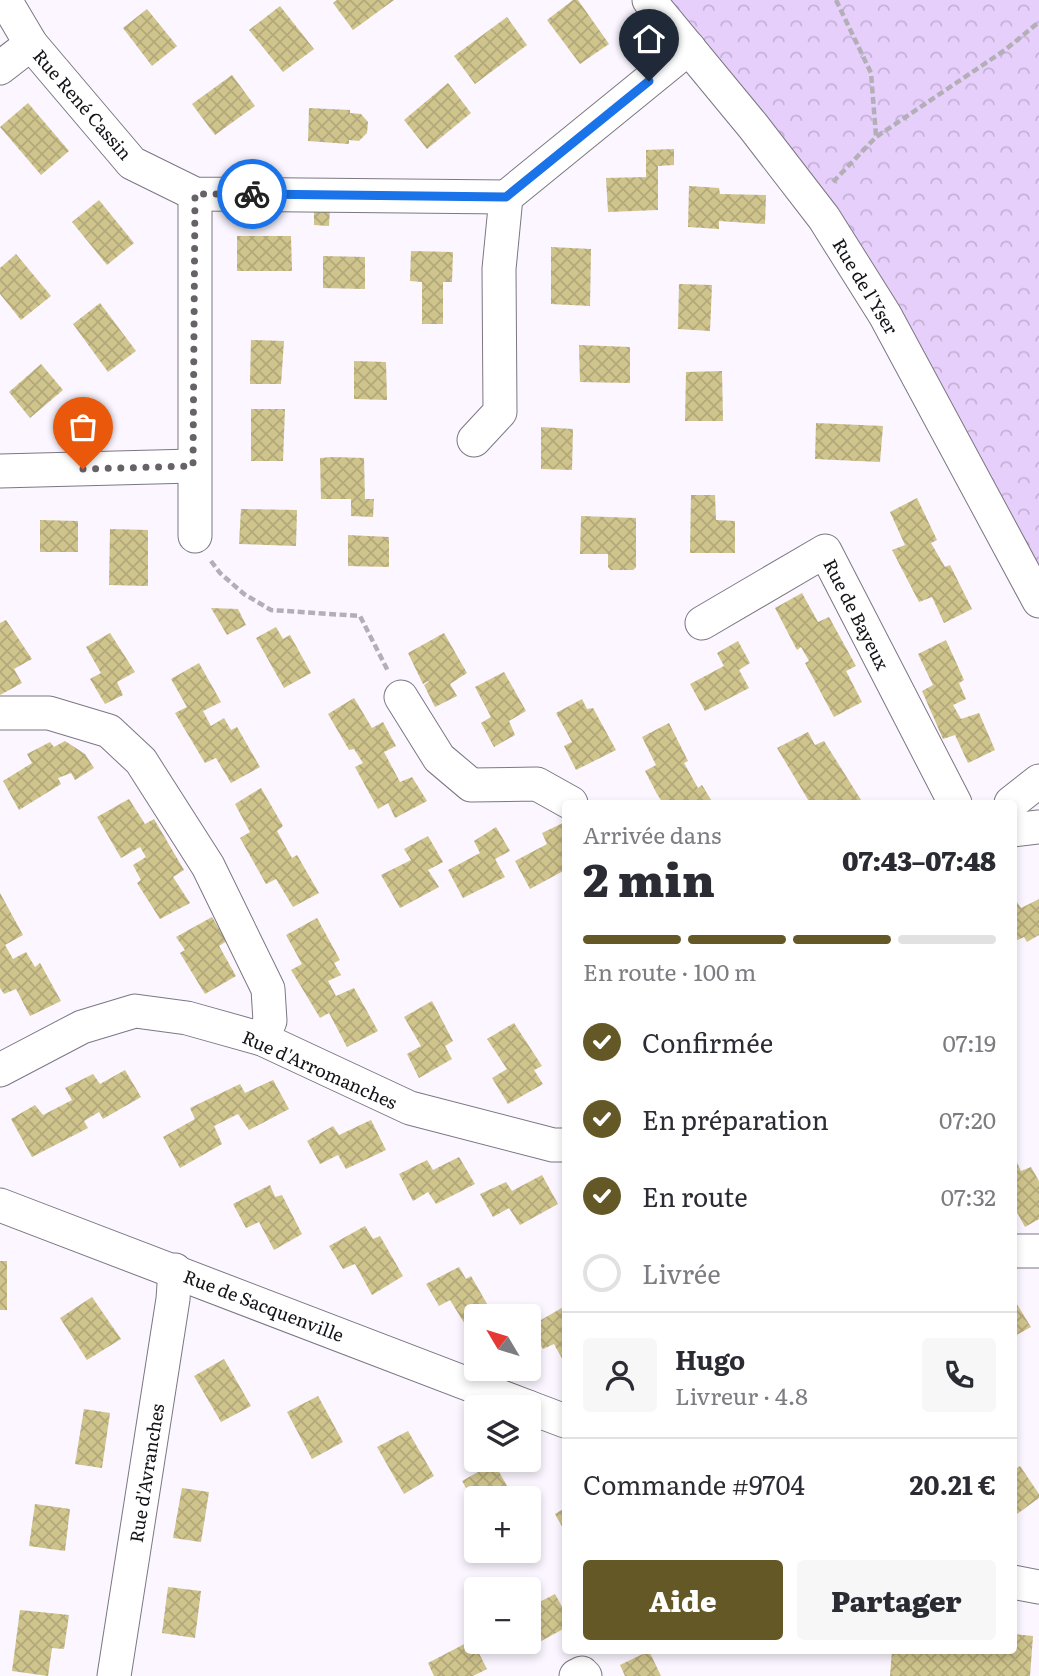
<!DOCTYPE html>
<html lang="fr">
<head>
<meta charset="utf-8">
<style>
	:root { --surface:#fff; --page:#f7f7f7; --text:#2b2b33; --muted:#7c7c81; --line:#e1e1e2; --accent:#645926 }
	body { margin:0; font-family:Literata,serif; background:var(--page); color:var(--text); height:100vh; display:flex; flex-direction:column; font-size:26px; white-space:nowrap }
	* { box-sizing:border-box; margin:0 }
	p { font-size:23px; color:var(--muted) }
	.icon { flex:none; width:38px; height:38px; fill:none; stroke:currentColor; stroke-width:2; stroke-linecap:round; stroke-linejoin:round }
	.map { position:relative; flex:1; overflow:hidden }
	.side { position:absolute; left:562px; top:800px; width:455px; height:854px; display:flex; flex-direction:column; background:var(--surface); border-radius:7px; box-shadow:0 4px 10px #0003 }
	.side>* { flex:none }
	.needle { width:46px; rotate:308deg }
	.tools { position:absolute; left:464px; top:1304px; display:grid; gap:14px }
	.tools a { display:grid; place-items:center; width:77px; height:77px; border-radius:7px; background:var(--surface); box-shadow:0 4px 10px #0003; font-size:35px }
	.pin { position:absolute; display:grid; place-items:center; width:60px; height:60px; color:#fff; margin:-72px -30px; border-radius:50% 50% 50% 0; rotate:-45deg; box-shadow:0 0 7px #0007 }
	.pin .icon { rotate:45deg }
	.courier { position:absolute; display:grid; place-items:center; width:70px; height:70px; margin:-35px; border:5px solid #1a73e8; border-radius:50%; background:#fff; color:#222; box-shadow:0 2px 9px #0007 }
	.summary em { font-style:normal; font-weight:800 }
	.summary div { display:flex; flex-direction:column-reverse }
	.summary { display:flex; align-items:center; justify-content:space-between; height:119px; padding:0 21px }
	h1 { font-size:46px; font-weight:800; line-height:52px }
	.bar { display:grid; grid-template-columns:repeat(4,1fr); gap:10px 7px; align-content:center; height:84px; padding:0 21px }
	.bar i { height:9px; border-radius:5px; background:var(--line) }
	.bar .active { background:var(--accent) }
	.bar p { grid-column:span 4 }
	.line { display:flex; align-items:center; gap:18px; padding:0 21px; border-top:2px solid var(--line) }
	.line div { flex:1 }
	.round { display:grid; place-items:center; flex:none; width:74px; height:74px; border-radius:7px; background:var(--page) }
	ol { padding:0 21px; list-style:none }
	li { display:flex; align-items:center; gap:21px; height:77px }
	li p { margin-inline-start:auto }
	li .icon { padding:7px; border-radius:50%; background:var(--accent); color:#fff; stroke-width:4 }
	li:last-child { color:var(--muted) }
	li i { width:38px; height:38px; border:4px solid var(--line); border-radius:50% }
	.action { display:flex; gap:14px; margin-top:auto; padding:14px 21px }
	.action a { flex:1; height:80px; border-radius:7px; background:var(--accent); color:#fff; font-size:28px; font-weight:800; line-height:80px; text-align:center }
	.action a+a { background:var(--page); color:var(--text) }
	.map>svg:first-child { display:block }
</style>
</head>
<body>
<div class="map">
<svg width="1039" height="1676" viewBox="0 0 1039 1676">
	<defs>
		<pattern id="forest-crowns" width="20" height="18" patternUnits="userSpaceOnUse" patternTransform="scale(1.75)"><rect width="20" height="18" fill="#e7cffb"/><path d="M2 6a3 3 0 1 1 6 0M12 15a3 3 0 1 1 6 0" fill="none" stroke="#c5b1d6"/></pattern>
		<pattern id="building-cross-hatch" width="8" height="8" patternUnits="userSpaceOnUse" patternTransform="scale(1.75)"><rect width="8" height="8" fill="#d0c48d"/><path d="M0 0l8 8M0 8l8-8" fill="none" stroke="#b2a879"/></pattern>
	</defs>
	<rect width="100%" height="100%" fill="#fbf6ff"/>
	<path fill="url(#forest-crowns)" d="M656 0H1039V580L824 203Z"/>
	<g fill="url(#building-cross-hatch)">
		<path d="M337 0H394L353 30 333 3Z"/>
		<path d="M573 0H578L609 44 580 64 547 20Z"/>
		<path d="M280 6 314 49 283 72 249 30Z"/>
		<path d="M147 9 177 46 152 66 123 28Z"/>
		<path d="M507 17 527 45 475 84 454 56Z"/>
		<path d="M232 75 255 106 215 135 192 104Z"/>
		<path d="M448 83 471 113 427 149 404 120Z"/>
		<path d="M28 103 69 151 41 175 0 127Z"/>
		<path d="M309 108 350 110V113L361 114 368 122 367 133 359 141 349 140V144L308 141Z"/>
		<path d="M674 149V165L658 166V210L608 212 606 178 646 177V150Z"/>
		<path d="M689 186 719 188 720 194 766 195 765 224 719 221V229L688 227Z"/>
		<path d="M99 200 134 243 107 265 72 222Z"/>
		<path d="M314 208H330L329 226 314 225Z"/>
		<path d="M237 236H291L292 271H237Z"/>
		<path d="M551 247 591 249 590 306 551 304Z"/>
		<path d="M411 251 453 252 452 282H443V324H422V282L410 281Z"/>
		<path d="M16 254 51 296 21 320 0 294V268Z"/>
		<path d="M323 256 365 257V289L323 288Z"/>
		<path d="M679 284 712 285 710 331 678 329Z"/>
		<path d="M100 303 136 351 108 372 73 324Z"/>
		<path d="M251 340 284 341 281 384H250Z"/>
		<path d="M579 345 630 347V383L580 382Z"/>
		<path d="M354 361 386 362 387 400 354 399Z"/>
		<path d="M41 364 63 390 30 418 9 392Z"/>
		<path d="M722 371 723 421H685L686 372Z"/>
		<path d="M251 409H285L283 461H251Z"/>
		<path d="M816 423 883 426 880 462 815 459Z"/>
		<path d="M541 427 573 429 572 470 541 469Z"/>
		<path d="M333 457 364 458 365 499H374L373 517 351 516V499H321L320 458Z"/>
		<path d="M691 495H715L716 520 735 521V553H690Z"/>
		<path d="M917 498 937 540 931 543 945 567 950 565 972 609 944 623 932 597 919 602 892 550 905 545 890 512Z"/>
		<path d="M241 509 297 510 296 546 239 544Z"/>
		<path d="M581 516 636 518V567L633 570H611L608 567V554H580Z"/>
		<path d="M40 520 78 521V552H40Z"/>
		<path d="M110 529 148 530V586L109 585Z"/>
		<path d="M348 535 389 537V567L348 566Z"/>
		<path d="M802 593 818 622 829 617 856 666 846 671 862 702 834 717 805 663 809 661 801 647 797 650 775 608Z"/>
		<path d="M211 608 238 609 246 625 227 635Z"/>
		<path d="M6 620 32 659 14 669 22 683 0 695V623Z"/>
		<path d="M276 627 283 639 290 635 311 673 284 688 256 638Z"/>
		<path d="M110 633 135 672 117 682 123 695 105 704 90 679 101 673 86 647Z"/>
		<path d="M444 633 467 673 450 684 457 696 435 707 424 685 432 679 423 684 408 653Z"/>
		<path d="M946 640 964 680 959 683 966 699 953 705 961 719 979 713 995 750 968 763 955 735 943 739 922 691 933 685 918 654Z"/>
		<path d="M738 641 750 663 739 670 749 688 705 711 690 684 724 666 717 653Z"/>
		<path d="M199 663 221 702 203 711 211 726 224 718 231 730 237 727 260 767 231 783 216 758 205 763 175 713 187 707 171 679Z"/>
		<path d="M504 672 526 711 509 721 515 735 494 747 481 723 491 717 475 687Z"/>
		<path d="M354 698 372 728 383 722 396 746 384 752 400 782 412 777 427 801 395 818 388 803 378 809 355 767 363 763 354 749 349 750 328 714Z"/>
		<path d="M582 699 587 709 593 708 616 750 576 770 564 746 572 742 556 713Z"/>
		<path d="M669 723 688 761 684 763 698 788 702 785 713 803H663L657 794 645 771 656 765 642 737Z"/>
		<path d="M808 732 815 745 824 741 863 803H810L777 748Z"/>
		<path d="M65 741 85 754 94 768 75 780 71 773 58 778 61 784 19 810 3 781 32 763 27 754 50 742 54 747Z"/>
		<path d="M261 788 283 826 277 831 284 844 292 858 297 855 319 893 293 907 276 879 266 884 240 838 250 832 235 804Z"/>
		<path d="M129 799 145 824 154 819 184 870 173 877 190 903 160 919 137 883 141 880 133 865 146 857 140 847 121 858 97 817Z"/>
		<path d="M565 822V870L530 889 515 861 547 844 542 833Z"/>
		<path d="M496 827 510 851 495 859 505 877 463 898 448 870 480 853 474 841Z"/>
		<path d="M428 836 443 862 428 870 439 887 400 908 381 875 411 860 404 849Z"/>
		<path d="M0 893 23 935 5 945 13 959 26 952 35 967 40 963 61 1001 30 1016 16 989 4 994 0 988Z"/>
		<path d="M1013 896 1021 908 1039 899V935L1027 942 1024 937 1013 942Z"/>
		<path d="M212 917 227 941 219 946 236 976 205 994 180 953 185 950 176 937Z"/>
		<path d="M317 918 340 960 334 963 341 975 328 981 336 996 354 988 378 1031 347 1047 329 1013 320 1018 291 970 302 964 286 935Z"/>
		<path d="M432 1001 453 1041 445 1046 452 1059 419 1078 407 1054 421 1046 404 1017Z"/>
		<path d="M514 1023 542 1066 534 1070 543 1084 508 1104 492 1078 507 1069 487 1039Z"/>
		<path d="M125 1070 141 1097 103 1119 99 1112 84 1121 88 1128 32 1157 11 1119 35 1105 43 1115 72 1100 65 1088 93 1074 100 1084Z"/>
		<path d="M273 1080 289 1109 249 1130 238 1114 214 1126 222 1144 180 1168 163 1137 195 1119 190 1108 240 1084 245 1093Z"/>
		<path d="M371 1120 386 1150 346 1169 338 1155 320 1164 307 1141 333 1126 339 1135Z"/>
		<path d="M1013 1154 1021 1171 1031 1167 1039 1181V1219L1025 1227 1013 1205Z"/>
		<path d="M459 1157 475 1184 436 1204 428 1192 413 1201 399 1174 427 1160 433 1170Z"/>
		<path d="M542 1175 558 1204 520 1225 509 1208 493 1217 480 1194 506 1182 512 1191Z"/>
		<path d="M270 1185 275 1197 282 1195 302 1234 274 1250 259 1222 246 1228 233 1204Z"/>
		<path d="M365 1226 373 1239 380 1236 403 1276 372 1295 355 1264 343 1269 329 1246Z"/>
		<rect x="0" y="1261" width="7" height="49"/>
		<path d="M459 1267 466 1279 471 1276 494 1316H476V1331L471 1334 450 1300 439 1306 426 1284Z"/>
		<path d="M92 1297 121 1339 87 1360 60 1318Z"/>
		<path d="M1013 1298 1031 1327 1013 1337Z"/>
		<path d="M565 1306V1364L554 1344 543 1349 529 1327Z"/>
		<path d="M224 1359 251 1406 221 1422 194 1376Z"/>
		<path d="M318 1396 343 1442 312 1459 287 1412Z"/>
		<path d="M84 1409 110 1413 102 1468 75 1464Z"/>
		<path d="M408 1431 434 1476 404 1494 377 1447Z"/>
		<path d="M494 1463 514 1498H476V1504L462 1481Z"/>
		<path d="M1020 1466 1039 1494V1498L1013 1517V1471Z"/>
		<path d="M182 1488 209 1492 201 1542 173 1538Z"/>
		<path d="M35 1504 70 1509 65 1551 29 1546Z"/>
		<path d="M565 1508V1532L555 1514Z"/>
		<path d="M168 1587 201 1591 195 1638 162 1633Z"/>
		<path d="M555 1594 565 1612V1628L523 1651 518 1642H528V1608Z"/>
		<path d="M20 1610 69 1615 64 1649 52 1648 48 1676 12 1671Z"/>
		<path d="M1013 1634 1033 1636 1030 1676H890L892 1650H1013Z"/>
		<path d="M472 1640 487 1669 473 1676H434L428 1663Z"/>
		<path d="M649 1651 661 1676H625L620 1665Z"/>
	</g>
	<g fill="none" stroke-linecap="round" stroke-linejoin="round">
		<g stroke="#7c7780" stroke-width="35">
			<g id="minor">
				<path d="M5 0 31 44"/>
				<path d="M649 0 753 126 824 218 885 315 1039 601"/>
				<path d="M0 68 31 44 132 163 195 194 506 197"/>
				<path d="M195 194V536"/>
				<path d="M474 440 500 412 499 269 506 197 689 48"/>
				<path d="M0 471 193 466"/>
				<path d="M702 623 825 551 955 803"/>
				<path d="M401 697 439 758 471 785 537 784 571 803"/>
				<path d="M0 713H49L109 731 141 761 208 866 268 989 270 1021 262 1039"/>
				<path d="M1011 803 1039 781"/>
				<path d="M1013 830 1039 827"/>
				<path d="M0 1070 82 1027 135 1011 187 1018 262 1039 410 1108 553 1145H565"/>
				<path d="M0 1205 528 1407"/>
				<path d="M1013 1251H1039"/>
				<path d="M528 1407 565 1421"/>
				<path d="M1013 1582 1039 1587"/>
				<path d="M114 1676 173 1299 175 1270"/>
				<path d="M576 1676 582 1673 585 1676"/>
			</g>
		</g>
		<g stroke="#b3afb6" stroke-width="4.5" stroke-dasharray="7 3.5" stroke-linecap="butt">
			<path d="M836 0 871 73 876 136"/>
			<path d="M833 182 876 137 1005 50 1039 22"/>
			<path d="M211 561 220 573 244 594 271 610 360 616 388 671"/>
		</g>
		<use href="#minor" stroke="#fff" stroke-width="33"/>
	</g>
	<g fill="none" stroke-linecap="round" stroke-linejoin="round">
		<path stroke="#666268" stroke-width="7" stroke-dasharray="0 12.6" d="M83 469 193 466 195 194H252"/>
		<path stroke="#1a73e8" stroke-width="9" d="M252 194 506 197 649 81"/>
	</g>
	<g text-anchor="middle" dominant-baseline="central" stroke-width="5" stroke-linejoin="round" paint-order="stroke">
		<g font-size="18" fill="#151317" stroke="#fff">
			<text transform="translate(83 104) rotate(49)">Rue René Cassin</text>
			<text transform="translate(866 286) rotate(59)">Rue de l'Yser</text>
			<text transform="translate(857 614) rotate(63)">Rue de Bayeux</text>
			<text transform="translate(320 1069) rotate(24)">Rue d'Arromanches</text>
			<text transform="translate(264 1305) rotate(21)">Rue de Sacquenville</text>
			<text transform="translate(146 1473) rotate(-81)">Rue d'Avranches</text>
		</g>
	</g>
</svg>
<div class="tools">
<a><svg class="needle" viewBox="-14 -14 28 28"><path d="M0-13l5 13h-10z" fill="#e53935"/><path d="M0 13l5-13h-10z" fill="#7c7c81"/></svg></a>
<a><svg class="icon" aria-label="layers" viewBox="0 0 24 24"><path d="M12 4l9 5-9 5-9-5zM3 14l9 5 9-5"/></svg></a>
<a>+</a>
<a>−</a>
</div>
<div class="pin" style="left:83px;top:469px;background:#ea580c"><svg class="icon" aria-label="bag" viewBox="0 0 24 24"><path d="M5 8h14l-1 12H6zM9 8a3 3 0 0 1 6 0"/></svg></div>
<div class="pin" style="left:649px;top:81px;background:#1f2937"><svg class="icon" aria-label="home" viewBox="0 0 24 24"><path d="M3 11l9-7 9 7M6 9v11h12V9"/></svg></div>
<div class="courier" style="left:252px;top:194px"><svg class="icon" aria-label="bike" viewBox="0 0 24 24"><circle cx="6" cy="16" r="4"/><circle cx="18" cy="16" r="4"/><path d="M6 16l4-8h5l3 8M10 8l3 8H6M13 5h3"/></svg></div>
<section class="side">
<div class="summary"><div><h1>2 min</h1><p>Arrivée dans</p></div><em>07:43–07:48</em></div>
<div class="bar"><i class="active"></i><i class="active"></i><i class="active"></i><i></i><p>En route · 100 m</p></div>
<ol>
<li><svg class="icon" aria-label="check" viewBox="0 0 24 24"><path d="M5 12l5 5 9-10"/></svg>Confirmée<p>07:19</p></li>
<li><svg class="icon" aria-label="check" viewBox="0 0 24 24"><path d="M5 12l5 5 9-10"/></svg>En préparation<p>07:20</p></li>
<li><svg class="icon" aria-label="check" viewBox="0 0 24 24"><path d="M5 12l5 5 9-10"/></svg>En route<p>07:32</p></li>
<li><i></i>Livrée</li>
</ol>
<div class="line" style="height:126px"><a class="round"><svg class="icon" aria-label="person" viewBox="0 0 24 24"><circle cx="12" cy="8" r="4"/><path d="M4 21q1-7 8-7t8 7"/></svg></a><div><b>Hugo</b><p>Livreur · 4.8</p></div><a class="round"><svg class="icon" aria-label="phone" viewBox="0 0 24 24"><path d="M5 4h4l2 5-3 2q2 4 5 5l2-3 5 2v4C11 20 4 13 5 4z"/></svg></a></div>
<div class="line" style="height:91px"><div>Commande #9704</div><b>20.21 €</b></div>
<div class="action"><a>Aide</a><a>Partager</a></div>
</section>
</div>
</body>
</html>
